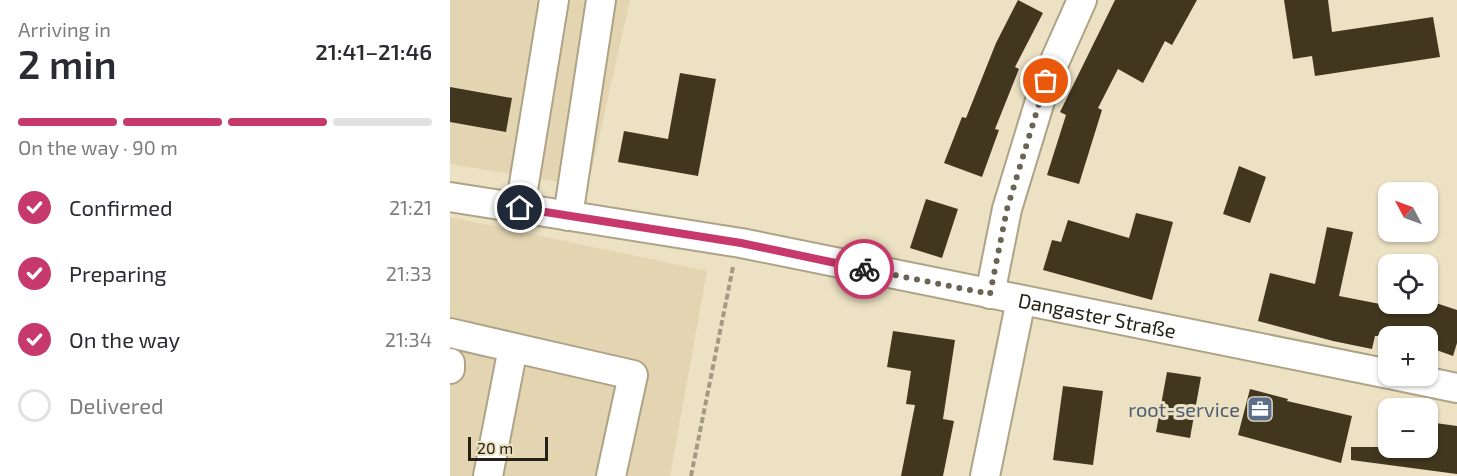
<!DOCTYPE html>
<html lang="en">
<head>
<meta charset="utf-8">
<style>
	:root { --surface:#fff; --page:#f2f2f3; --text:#2b2b33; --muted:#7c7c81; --line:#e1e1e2; --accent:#c6396a }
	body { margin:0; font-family:"Exo 2",sans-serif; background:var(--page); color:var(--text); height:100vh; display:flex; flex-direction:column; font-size:22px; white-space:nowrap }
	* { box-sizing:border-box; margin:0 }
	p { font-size:20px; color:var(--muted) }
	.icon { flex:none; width:33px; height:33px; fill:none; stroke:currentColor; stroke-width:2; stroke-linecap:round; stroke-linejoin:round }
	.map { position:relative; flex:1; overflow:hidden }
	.panel { display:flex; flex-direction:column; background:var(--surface); width:450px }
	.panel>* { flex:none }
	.needle { width:39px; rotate:311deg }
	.fabs { position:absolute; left:928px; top:182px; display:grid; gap:12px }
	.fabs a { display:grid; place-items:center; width:60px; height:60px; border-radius:12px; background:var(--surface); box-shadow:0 2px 4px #0004; font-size:30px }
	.scale { position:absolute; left:18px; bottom:15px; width:80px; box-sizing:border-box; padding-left:6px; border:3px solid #252116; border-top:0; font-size:16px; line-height:21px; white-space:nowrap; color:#252116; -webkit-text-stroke:4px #ece1c3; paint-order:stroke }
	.pin { position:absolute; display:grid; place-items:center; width:51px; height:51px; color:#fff; margin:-26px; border:3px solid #fff; border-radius:50%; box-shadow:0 2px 6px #0007 }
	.courier { position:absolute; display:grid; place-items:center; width:60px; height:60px; margin:-30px; border:4px solid #c6396a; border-radius:50%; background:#fff; color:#222; box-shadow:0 2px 8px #0007 }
	.summary em { font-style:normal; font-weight:600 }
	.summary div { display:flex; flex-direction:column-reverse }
	.summary { display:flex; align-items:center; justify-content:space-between; height:102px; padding:0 18px }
	h1 { font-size:39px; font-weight:600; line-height:45px }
	.bar { display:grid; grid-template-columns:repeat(4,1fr); gap:9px 6px; align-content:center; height:72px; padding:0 18px }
	.bar i { height:8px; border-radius:4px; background:var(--line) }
	.bar .active { background:var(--accent) }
	.bar p { grid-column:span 4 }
	ol { padding:0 18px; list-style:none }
	li { display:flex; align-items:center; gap:18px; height:66px }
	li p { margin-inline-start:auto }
	li .icon { padding:6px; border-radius:50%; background:var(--accent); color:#fff; stroke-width:4 }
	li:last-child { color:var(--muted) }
	li i { width:33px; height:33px; border:3px solid var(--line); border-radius:50% }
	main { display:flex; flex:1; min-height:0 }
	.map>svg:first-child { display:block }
</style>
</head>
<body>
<main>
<section class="panel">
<div class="summary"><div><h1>2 min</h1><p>Arriving in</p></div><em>21:41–21:46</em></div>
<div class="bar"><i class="active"></i><i class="active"></i><i class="active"></i><i></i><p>On the way · 90 m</p></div>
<ol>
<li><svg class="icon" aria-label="check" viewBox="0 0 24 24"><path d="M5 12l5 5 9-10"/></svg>Confirmed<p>21:21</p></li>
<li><svg class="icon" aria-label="check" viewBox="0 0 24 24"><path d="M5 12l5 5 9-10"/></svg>Preparing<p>21:33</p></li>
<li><svg class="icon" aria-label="check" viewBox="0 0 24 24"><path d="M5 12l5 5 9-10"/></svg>On the way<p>21:34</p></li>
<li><i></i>Delivered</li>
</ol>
</section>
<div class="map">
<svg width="1007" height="476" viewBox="0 0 1007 476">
	<rect width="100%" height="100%" fill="#ece1c3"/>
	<g fill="#e3d5b1">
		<path d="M0 0H180L138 187 0 164Z"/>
		<path d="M0 217 257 271 220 476H0Z"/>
	</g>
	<g fill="#41371f">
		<path d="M568 0 593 13 565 67 569 69 545 129 549 130 532 177 494 163 512 117 516 118 546 43Z"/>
		<path d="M665 0H747L722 45 715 41 693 83 668 69 648 108 652 110 629 184 597 175 616 115 610 112Z"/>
		<path d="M834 0H878L882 32 983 17 990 57 865 76 862 56 843 59Z"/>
		<path d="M230 73 266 79 248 176 168 162 174 131 218 139Z"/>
		<path d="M0 87 62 98 56 132 0 122Z"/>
		<path d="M789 166 816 177 800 223 773 214Z"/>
		<path d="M476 199 508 209 492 258 460 248Z"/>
		<path d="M686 213 723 222 702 300 593 270 602 240 611 242 618 220 679 238Z"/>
		<path d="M877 227 903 232 889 296 966 311 969 303H986L1007 310V343L1003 356 978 347V336H925L922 349 883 341 808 321 820 273 865 284Z"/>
		<path d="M443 331 505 340 493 419 504 421 493 476H451L465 405 456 404 461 371 437 367Z"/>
		<path d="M717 372 751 377 740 438 706 432Z"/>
		<path d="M613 386 653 391 643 465 603 460Z"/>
		<path d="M800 389 838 399 837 401 902 416 891 463 788 435Z"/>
		<path d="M978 422 1007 426V474L901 460V447H978Z"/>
	</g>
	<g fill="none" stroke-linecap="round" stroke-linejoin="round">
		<g stroke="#aea387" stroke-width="32">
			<g id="minor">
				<path id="s1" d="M0 197 291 243 939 374"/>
				<path d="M70 208 104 0"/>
				<path d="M118 216 151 0"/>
				<path d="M540 294 557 209 596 81 632 0"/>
				<path d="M0 333 183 375 161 476"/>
				<path d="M0 363V369"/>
				<path d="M944 375 1007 388"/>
				<path d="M38 476 63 348"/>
				<path d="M535 476 571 300"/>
			</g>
		</g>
		<path stroke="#a29a83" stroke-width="4" stroke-dasharray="6 3" stroke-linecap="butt" d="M241 476 283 267"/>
		<use href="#minor" stroke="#fff" stroke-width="28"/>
	</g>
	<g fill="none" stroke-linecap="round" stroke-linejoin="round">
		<path stroke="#6b6453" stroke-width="6" stroke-dasharray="0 10.8" d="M414 269 540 294 557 209 596 81"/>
		<path stroke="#c6396a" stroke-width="8" d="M70 208 291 243 414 269"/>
	</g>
	<defs>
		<g id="office-square" transform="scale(1.35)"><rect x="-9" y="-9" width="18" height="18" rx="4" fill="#5c6f8a" stroke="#ece1c3"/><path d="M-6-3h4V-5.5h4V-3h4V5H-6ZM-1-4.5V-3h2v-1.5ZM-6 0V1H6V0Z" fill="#fff"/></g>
	</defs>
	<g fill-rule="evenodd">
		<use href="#office-square" x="810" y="409"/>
	</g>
	<g text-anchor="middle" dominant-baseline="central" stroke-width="6" stroke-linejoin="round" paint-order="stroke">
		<g font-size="20" fill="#252116" stroke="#ece1c3">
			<text stroke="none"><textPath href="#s1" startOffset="658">Dangaster Straße</textPath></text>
		</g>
		<g font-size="20" fill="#4e5e75" stroke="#ece1c3" text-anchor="end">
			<text x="790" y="409">root-service</text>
		</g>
	</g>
</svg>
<div class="fabs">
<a><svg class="needle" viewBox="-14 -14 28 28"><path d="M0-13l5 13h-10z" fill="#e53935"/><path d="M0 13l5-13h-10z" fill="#7c7c81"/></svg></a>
<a><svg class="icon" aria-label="locate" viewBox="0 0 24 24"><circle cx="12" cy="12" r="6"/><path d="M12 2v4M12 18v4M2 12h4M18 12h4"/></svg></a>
<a>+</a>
<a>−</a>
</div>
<div class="scale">20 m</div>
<div class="pin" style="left:596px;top:81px;background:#ea580c"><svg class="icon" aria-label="bag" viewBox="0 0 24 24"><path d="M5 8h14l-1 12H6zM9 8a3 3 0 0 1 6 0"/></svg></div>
<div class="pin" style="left:70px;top:208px;background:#1f2937"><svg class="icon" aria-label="home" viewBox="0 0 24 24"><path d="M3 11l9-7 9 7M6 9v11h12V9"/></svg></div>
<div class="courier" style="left:414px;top:269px"><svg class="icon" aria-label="bike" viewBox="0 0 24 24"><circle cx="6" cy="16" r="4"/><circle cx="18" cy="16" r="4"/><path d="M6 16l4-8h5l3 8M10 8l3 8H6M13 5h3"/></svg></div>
</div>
</main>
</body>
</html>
